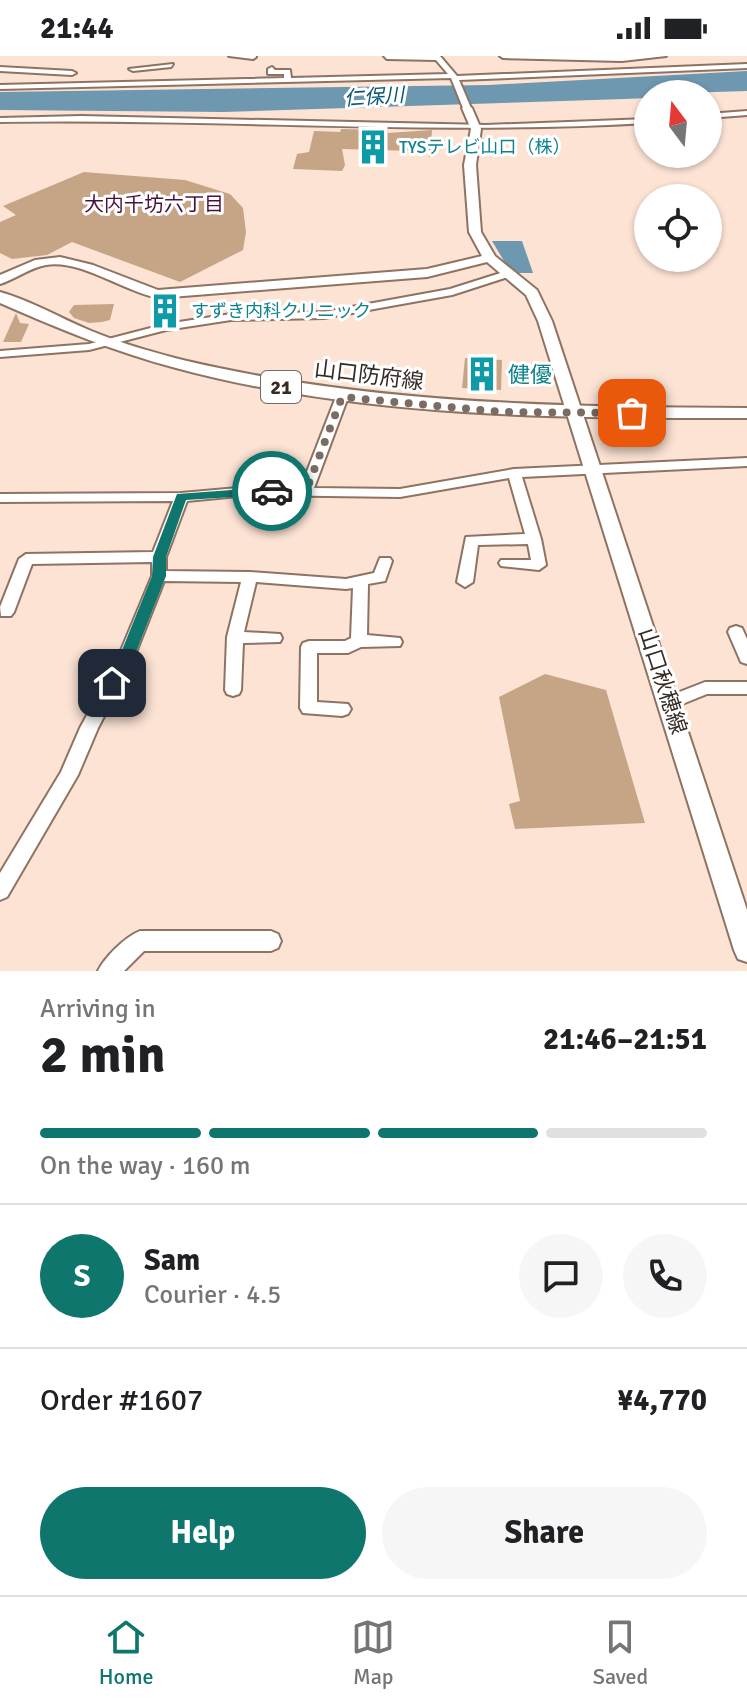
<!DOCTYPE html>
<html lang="en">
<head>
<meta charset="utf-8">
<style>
	:root { --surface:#fff; --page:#f6f6f6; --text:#202124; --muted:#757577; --line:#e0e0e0; --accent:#0f766e }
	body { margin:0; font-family:Signika,"Noto Sans JP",sans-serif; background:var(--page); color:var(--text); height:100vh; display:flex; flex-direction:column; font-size:30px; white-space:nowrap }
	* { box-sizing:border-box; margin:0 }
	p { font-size:26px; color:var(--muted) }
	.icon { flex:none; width:44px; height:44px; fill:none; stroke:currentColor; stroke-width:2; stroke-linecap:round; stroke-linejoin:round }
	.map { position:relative; height:915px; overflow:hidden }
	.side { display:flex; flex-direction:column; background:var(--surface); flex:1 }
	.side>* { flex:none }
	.needle { width:52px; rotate:344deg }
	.fabs { position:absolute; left:634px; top:24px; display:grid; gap:16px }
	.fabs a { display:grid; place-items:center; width:88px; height:88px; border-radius:50%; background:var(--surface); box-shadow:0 2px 6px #0004; font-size:40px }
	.pin { position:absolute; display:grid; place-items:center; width:68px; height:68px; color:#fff; margin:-34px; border-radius:16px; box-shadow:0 4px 12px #0006 }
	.courier { position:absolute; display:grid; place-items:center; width:80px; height:80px; margin:-40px; border:6px solid #0f766e; border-radius:50%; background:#fff; color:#222; box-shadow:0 2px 10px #0007 }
	.head em { font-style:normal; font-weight:700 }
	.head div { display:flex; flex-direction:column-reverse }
	.head { display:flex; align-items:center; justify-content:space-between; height:136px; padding:0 40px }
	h1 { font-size:52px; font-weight:700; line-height:60px }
	.bar { display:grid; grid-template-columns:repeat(4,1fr); gap:12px 8px; align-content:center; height:96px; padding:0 40px }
	.bar i { height:10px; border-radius:6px; background:var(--line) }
	.bar .selected { background:var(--accent) }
	.bar p { grid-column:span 4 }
	.line { display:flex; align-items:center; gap:20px; padding:0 40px; border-top:2px solid var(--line) }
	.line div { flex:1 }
	.round { display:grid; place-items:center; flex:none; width:84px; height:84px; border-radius:42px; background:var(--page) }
	.cta { display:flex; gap:16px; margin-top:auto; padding:16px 40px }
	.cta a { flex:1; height:92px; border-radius:48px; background:var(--accent); color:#fff; font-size:32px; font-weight:700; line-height:92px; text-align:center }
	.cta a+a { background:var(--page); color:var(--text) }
	.status { display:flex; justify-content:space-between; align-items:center; height:56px; padding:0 40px; background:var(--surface); direction:ltr }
	.status svg { height:22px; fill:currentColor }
	.tab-bar { display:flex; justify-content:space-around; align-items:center; height:112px; border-top:2px solid var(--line); background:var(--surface); font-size:22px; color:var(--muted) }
	.tab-bar a { display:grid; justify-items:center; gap:4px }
	.tab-bar .selected { color:var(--accent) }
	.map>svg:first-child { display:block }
</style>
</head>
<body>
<div class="status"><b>21:44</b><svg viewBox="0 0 49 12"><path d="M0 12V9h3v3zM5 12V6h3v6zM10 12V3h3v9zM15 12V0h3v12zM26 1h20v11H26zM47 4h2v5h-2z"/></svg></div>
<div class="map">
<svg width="747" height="915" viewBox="0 0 747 915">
	<rect width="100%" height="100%" fill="#fce3d4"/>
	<g fill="#6e97b0">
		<path d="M747 15V35L648 38V42L624 43 224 56 0 54V36L489 29Z"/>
		<path d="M492 185H522L533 217H517L504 205Z"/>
	</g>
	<g fill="#c5a585">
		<path d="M341 73 388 74 387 77 432 74 430 102 425 89H414V95L342 93 345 109 342 115 293 113 297 98 309 96 314 75 340 76Z"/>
		<path d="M84 116 185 124 230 138 243 152 246 176 243 194 180 226 72 186 47 199 12 203 0 197V166L16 159 3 150Z"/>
		<path d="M114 248 110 264 102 266 89 267 74 262 69 256 74 249Z"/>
		<path d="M179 250 176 263 152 268 157 251Z"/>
		<path d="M16 257 20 267 29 268 21 286H3Z"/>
		<path d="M465 302 502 304 501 334 462 332Z"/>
		<path d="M545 618 606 634 645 767 515 773 509 748 520 745 499 641Z"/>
	</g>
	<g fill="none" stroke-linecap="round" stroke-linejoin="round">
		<g stroke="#8e7362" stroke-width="4">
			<g id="street">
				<path d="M229 0H256V1L253 3Z"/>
				<path d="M384 0H440L457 20 747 8V12L459 24 471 52 467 54 463 52 451 22 0 33V29L284 22V18H268V13L272 11 275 14H290L291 22 448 18 436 4 387 3Z"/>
				<path d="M500 0H666L622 5 503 2Z"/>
				<path d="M173 8 171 11 133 15 129 13Z"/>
				<path d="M0 11 72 15 76 17 72 19 0 15Z"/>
				<path d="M747 55V59L708 62V58Z"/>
				<path d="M81 60 486 69 648 63V67C432 80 216 62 0 66V62Z"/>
				<path d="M507 215 512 218 511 220 452 239 324 262 231 264 166 274 89 294 0 301V295L89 288 166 268 231 258 324 256 450 233Z"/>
				<path d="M342 337 348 341 314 432 400 433 514 413 747 402V410L522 421 541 483 546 509 539 514 501 510 499 507 501 504H531L528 488 478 489 473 526 465 531 457 526 466 481 525 478 509 422 400 441 249 439 187 445 166 501V515L250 516 346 523 374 517 380 502H390L392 505 385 525 368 528 367 579 400 582 402 586 400 590 361 591 348 597H317V646L348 648 351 653 348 658 342 660 303 657 300 652 301 591 303 587 309 585H345L351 582 353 532 346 533 256 526 244 576 280 578 282 582 280 586 243 587 241 634 239 638 233 640 227 638 225 634 227 581 241 526 164 525 133 604 98 672 78 719 7 841 0 844V817L61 716 80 672 117 604 152 520V506L32 508 14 556 11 560H1L0 551 19 503 26 498 153 496 173 445 0 446V438L181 437 249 431H301L336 341Z"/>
				<path d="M736 570 742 572 747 583V608L741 606 728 576 730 572Z"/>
				<path d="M705 626H747V638H707L670 653 664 652 662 647 664 642Z"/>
				<path d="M140 875H271L278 878 281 885 278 892 271 895H144L124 915H98C105 901 125 881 140 875Z"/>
			</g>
		</g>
		<g stroke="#8e7362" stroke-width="4">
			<path id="secondary" d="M467 49 472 52 481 73 476 109 481 176 495 200 537 234 552 265 747 854V906L738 903 734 894 538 265 526 239 487 206 427 221 158 242C123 235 80 203 46 209 29 212 16 223 0 228V219L35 204 60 201 93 209 158 234 427 213 482 200 469 176 464 109 471 73 462 52Z"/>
		</g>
		<g stroke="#8e7362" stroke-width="4">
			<path id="primary" d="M0 236C30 244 60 262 89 274 120 287 155 297 187 305 372 348 559 351 747 352V362C556 362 362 362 176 312 115 296 57 272 0 247Z"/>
		</g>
		<use href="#street" fill="#fff" fill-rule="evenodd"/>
		<use href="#secondary" fill="#fff" fill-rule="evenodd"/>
		<use href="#primary" fill="#fff" fill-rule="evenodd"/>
	</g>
	<path fill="#0f766e" d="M272 431 279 435 277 438 186 444 166 501V520L133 604 118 631H107L105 627 118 604 152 520 153 501 177 438Z"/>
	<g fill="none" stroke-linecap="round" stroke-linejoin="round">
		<path stroke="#7b6b62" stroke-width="8" stroke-dasharray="0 14.4" d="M272 435H306L342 341 502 356 632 357"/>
	</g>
	<defs>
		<g id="building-bare" transform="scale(2.76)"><path d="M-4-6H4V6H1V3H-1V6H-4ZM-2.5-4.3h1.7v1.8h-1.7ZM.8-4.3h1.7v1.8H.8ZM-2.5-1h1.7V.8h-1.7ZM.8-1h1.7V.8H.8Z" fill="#0f9aa8" stroke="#fff" stroke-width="2.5" paint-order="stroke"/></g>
	</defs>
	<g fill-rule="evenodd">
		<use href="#building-bare" x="373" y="91"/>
		<use href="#building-bare" x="165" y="255"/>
		<use href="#building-bare" x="482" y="318"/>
	</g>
	<g text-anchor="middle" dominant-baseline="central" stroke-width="6" stroke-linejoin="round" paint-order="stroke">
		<g font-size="18" fill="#0d838f" stroke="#fff" text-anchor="start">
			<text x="399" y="91">TYSテレビ山口（株）</text>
			<text x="191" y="255">すずき内科クリニック</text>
		</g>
		<g font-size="20" font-style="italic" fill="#075678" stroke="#fff">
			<text transform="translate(374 41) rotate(-4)">仁保川</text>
		</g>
		<g font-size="20" fill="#48113c" stroke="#fff">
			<text x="154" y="148">大内千坊六丁目</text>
		</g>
		<rect fill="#fff" stroke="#726b66" stroke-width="2" x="261" y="315" width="40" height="32" rx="6"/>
		<g font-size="20" font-weight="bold" fill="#362b24">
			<text x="281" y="331">21</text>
		</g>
		<g font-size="22" fill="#0d838f" stroke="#fff" text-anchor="start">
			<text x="508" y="318">健優</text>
		</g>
		<g font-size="22" fill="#362b24" stroke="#fff">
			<text transform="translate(369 319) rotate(7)">山口防府線</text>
			<text transform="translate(663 625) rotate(72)">山口秋穂線</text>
		</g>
	</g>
</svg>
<div class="fabs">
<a><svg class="needle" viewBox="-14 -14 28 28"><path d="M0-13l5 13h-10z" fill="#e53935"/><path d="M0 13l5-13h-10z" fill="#757577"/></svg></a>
<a><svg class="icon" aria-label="locate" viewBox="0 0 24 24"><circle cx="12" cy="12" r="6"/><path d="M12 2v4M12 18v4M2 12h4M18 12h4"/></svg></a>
</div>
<div class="pin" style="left:632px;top:357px;background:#ea580c"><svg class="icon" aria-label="bag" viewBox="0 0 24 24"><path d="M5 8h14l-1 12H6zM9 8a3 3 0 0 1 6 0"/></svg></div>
<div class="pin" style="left:112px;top:627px;background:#1f2937"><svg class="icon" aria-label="home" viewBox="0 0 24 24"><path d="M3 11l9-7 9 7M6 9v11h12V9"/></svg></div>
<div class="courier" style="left:272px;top:435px"><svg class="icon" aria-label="car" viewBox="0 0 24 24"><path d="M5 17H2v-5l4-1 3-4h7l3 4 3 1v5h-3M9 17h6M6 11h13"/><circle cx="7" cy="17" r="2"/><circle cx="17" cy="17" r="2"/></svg></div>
</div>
<section class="side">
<div class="head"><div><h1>2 min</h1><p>Arriving in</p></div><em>21:46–21:51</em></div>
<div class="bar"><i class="selected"></i><i class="selected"></i><i class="selected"></i><i></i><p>On the way · 160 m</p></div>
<div class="line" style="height:144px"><b class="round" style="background:var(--accent);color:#fff">S</b><div><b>Sam</b><p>Courier · 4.5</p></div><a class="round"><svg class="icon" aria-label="chat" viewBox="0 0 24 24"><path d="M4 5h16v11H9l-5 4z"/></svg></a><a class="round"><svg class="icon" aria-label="phone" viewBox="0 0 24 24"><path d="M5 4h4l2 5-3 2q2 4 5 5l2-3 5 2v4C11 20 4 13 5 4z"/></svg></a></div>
<div class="line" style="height:104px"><div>Order #1607</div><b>¥4,770</b></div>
<div class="cta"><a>Help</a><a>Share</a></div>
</section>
<nav class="tab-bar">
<a class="selected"><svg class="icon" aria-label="home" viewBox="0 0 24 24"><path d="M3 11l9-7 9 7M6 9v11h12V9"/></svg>Home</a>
<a><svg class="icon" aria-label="map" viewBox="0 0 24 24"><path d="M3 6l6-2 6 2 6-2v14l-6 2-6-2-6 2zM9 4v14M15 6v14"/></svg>Map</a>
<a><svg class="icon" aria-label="saved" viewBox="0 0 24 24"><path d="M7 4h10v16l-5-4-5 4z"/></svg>Saved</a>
</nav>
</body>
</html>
